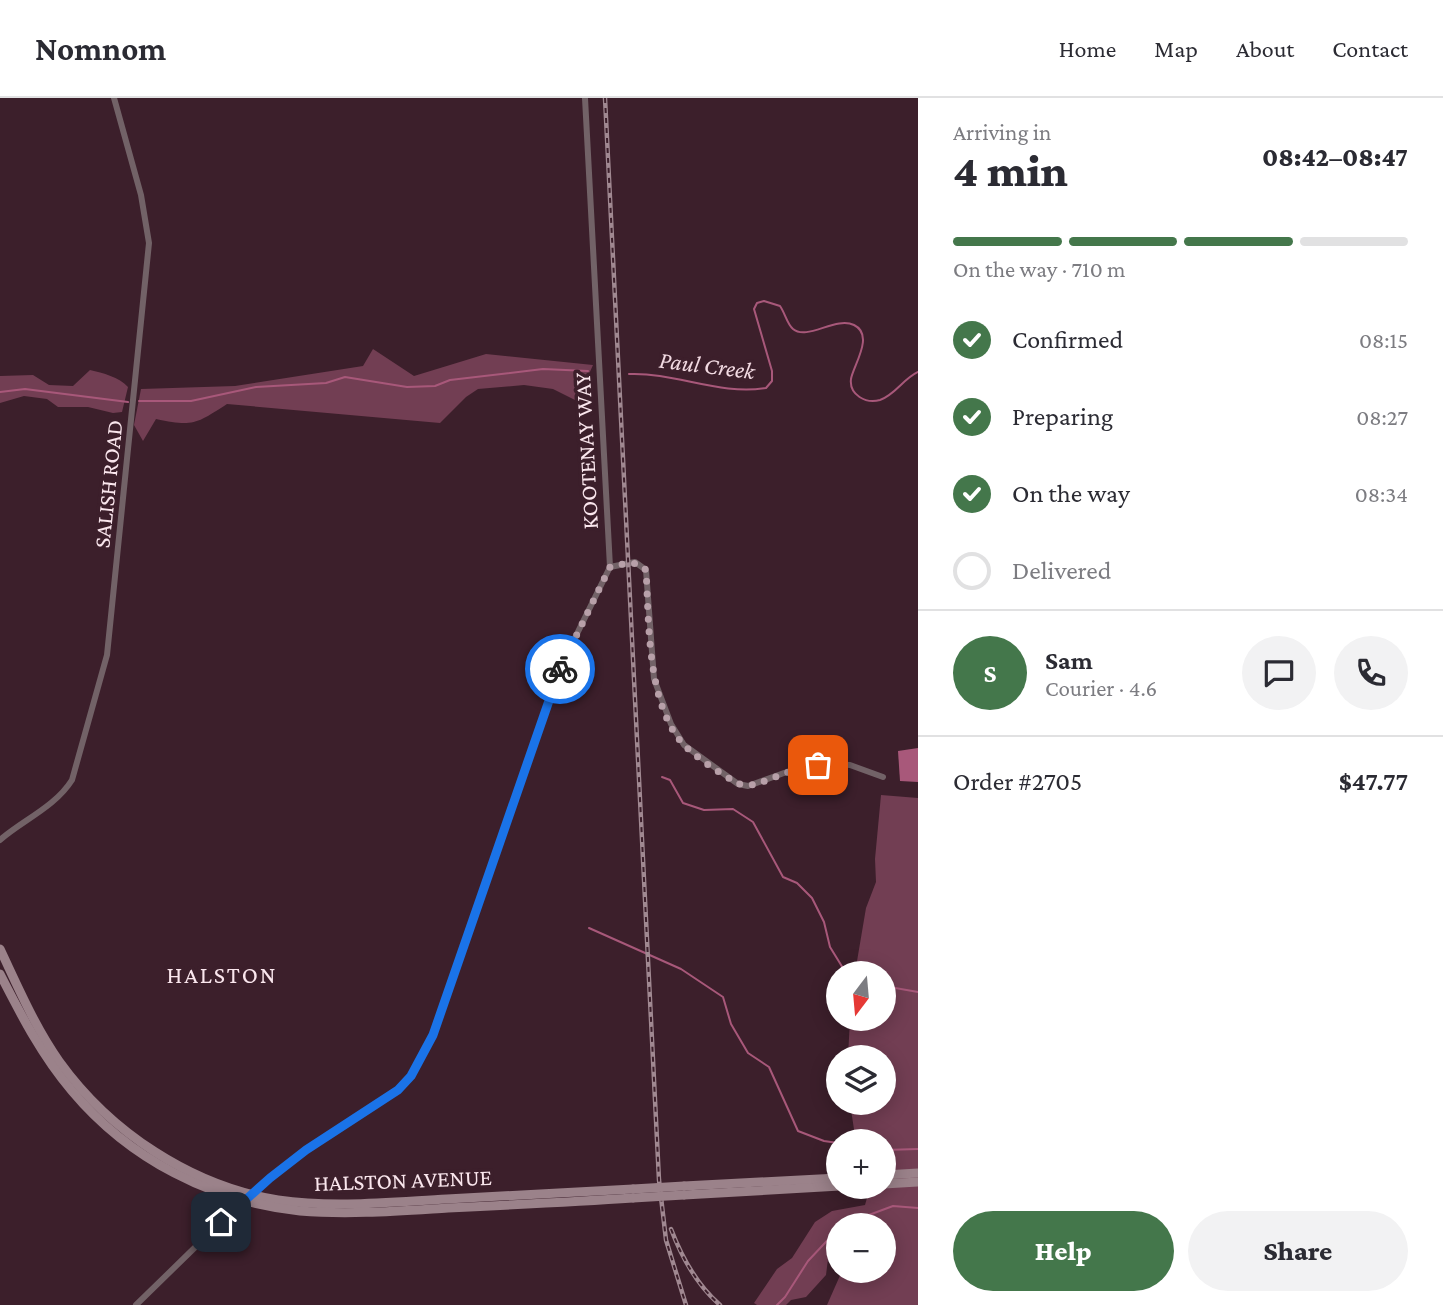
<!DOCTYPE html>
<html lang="en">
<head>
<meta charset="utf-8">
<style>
	:root { --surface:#fff; --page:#f2f2f3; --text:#2b2b33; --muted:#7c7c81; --line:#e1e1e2; --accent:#44774b }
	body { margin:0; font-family:"Crimson Pro",serif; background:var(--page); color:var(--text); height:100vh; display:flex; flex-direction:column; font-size:26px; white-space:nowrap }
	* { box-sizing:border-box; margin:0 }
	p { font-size:23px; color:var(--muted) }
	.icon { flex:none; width:38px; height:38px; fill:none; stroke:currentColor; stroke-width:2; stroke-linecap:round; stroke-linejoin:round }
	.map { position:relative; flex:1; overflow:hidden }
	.drawer { display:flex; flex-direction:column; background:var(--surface); width:525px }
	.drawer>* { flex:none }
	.needle { width:46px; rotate:196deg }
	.tools { position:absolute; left:826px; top:863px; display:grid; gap:14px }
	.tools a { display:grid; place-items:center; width:70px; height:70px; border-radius:50%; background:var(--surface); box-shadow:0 4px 18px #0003; font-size:35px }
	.pin { position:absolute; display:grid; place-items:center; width:60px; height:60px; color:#fff; margin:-30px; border-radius:14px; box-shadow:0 4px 10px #0006 }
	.courier { position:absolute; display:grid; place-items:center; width:70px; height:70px; margin:-35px; border:5px solid #1a73e8; border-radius:50%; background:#fff; color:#222; box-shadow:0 2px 9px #0007 }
	.summary em { font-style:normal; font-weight:800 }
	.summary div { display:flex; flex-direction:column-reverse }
	.summary { display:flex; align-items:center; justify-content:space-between; height:119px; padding:0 35px }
	h1 { font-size:46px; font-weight:800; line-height:52px }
	.bar { display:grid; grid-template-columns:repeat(4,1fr); gap:10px 7px; align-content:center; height:84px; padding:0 35px }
	.bar i { height:9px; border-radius:5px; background:var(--line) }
	.bar .current { background:var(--accent) }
	.bar p { grid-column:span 4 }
	.line { display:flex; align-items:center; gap:18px; padding:0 35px; border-top:2px solid var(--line) }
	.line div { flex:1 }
	.round { display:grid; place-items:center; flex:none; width:74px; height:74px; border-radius:37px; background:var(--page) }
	ol { padding:0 35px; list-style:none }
	li { display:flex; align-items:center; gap:21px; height:77px }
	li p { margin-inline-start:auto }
	li .icon { padding:7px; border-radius:50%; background:var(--accent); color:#fff; stroke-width:4 }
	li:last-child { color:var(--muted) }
	li i { width:38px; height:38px; border:4px solid var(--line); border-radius:50% }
	.primary-button { display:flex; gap:14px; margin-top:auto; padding:14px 35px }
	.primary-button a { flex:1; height:80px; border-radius:42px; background:var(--accent); color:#fff; font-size:28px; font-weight:800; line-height:80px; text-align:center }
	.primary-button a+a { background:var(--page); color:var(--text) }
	header { display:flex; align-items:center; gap:42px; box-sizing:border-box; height:98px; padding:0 35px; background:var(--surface); border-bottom:2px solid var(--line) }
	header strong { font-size:33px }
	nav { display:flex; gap:38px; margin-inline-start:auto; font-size:24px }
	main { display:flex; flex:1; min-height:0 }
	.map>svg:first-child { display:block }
</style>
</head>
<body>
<header>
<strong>Nomnom</strong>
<nav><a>Home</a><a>Map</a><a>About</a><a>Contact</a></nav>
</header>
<main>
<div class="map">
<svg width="918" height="1207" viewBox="0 0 918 1207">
	<rect width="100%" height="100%" fill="#3c1f2b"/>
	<g fill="#723e53">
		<path d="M373 251 414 278 486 256 593 267 577 303 553 291 524 287 478 291 466 299 440 325 227 306C196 326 193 329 156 321L143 343 134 327 141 291 235 288 363 268Z"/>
		<path d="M90 272C103 275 119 279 128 289L122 314 113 315 88 309H58L47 301 24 298 0 305V278L33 277 49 287 73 288Z"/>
		<path d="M881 697 918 700V1207H827L842 1173 884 1172V1127H838V1147L828 1161 826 1177 806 1199 791 1202 786 1207H757L754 1205 777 1171 792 1160 815 1124 832 1113 865 1107 870 1089 884 1088V1043H858L855 1038 850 1005 884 1004V959H848L850 921 884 920V875H855L866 810 876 784 875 761Z"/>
	</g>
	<path fill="#a8587a" d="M918 650V684L900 683 898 653Z"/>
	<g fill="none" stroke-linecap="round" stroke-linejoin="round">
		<g stroke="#a8587a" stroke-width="2">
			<path d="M629 276C675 274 720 298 766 290L772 283V273L754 211 757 205 764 203 780 208C785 215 787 226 793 231 807 243 836 218 854 227 875 237 853 268 851 281 849 297 866 306 880 302 895 297 903 281 918 274"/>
			<path d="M0 294 25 291 128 304"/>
			<path d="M139 303H191L256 289 326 285 345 279 407 289 435 288 450 282 543 271 588 273"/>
			<path d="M662 679 670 682 683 705 704 712 733 711 753 724 783 779 797 785 812 800 824 824 830 849 846 875"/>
			<path d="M589 830 681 871 723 899 731 926 748 955 769 969 798 1033 824 1043 838 1045"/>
			<path d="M884 888 918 894"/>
			<path d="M884 1052 918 1051"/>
			<path d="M842 1127 893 1108 918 1110"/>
			<path d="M777 1207 785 1199 808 1163 838 1131"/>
		</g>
		<g stroke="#726267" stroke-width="6">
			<path d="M610 469 635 464 646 472 654 581 671 626 684 647 738 686 748 688 784 675 830 666 850 667 883 679"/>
			<path d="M0 742C23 722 55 709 72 682L107 557 149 145 141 97 114 0"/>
			<path d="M270 1080 306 1052 398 992 411 978 433 937 562 566 610 469 585 0"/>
			<path d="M136 1207 221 1124"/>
		</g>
		<g stroke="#9b828a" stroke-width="9">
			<path d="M0 851C18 889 35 929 59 963 110 1034 191 1088 278 1102 334 1110 391 1104 447 1101 509 1098 571 1094 633 1091"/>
			<path d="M0 876C21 917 42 958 72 993 129 1061 212 1104 300 1113 349 1117 399 1113 448 1110 510 1107 572 1104 633 1100"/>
			<path d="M884 1077 918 1075"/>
			<path d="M884 1086 918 1084"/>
			<path d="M684 1088 838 1080"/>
			<path d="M684 1097 840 1088"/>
		</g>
		<g stroke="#a08891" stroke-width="4.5">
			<g id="rail">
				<path d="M605 0 659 1082 666 1142 686 1207"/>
				<path d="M671 1131C682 1160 697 1187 720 1207"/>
			</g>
		</g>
		<use href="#rail" stroke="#3c1f2b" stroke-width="2" stroke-dasharray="5" stroke-linecap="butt"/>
		<path stroke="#726267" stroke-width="6" d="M221 1124 270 1080"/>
		<g stroke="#9b828a" stroke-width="9">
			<path d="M633 1091 684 1088"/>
			<path d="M633 1100 684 1097"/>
		</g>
	</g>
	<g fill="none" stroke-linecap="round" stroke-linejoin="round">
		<path stroke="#b8a0a9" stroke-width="7" stroke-dasharray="0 12.6" d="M560 571 610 469 628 465 639 466 646 472C649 523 647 597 678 640 693 659 718 673 738 686L755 687 785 675 818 667"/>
		<path stroke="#1a73e8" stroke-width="9" d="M221 1124 270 1080 306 1052 398 992 411 978 433 937 560 571"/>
	</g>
	<g text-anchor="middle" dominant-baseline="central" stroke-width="7" stroke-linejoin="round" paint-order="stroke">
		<g font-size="23" fill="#fae6ed" stroke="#3c1f2b">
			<text transform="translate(586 353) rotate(-93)">KOOTENAY WAY</text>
			<text transform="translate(108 386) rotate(-84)">SALISH ROAD</text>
			<text transform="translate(403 1082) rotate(-2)">HALSTON AVENUE</text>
		</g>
		<g font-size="24" font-style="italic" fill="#f2dae2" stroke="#3c1f2b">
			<text transform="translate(707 267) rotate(7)">Paul Creek</text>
		</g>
		<g font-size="24" letter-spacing="2" fill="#fae6ed" stroke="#3c1f2b">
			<text x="222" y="876">HALSTON</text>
		</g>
	</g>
</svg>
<div class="tools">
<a><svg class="needle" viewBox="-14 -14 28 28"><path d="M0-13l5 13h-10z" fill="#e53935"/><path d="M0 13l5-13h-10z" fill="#7c7c81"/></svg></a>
<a><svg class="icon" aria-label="layers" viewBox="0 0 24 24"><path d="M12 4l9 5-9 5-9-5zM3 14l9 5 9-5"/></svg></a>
<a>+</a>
<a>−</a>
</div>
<div class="pin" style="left:818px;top:667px;background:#ea580c"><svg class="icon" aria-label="bag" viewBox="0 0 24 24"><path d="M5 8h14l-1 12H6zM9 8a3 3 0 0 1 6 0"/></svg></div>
<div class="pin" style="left:221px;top:1124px;background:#1f2937"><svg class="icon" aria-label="home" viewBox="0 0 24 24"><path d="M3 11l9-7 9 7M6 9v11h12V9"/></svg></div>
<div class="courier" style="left:560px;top:571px"><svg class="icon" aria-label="bike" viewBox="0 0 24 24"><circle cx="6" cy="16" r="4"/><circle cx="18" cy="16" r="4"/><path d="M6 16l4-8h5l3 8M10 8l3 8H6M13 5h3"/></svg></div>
</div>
<section class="drawer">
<div class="summary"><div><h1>4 min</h1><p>Arriving in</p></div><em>08:42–08:47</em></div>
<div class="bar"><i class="current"></i><i class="current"></i><i class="current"></i><i></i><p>On the way · 710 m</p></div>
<ol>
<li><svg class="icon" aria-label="check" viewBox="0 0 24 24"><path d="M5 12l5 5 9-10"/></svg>Confirmed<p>08:15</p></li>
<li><svg class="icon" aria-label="check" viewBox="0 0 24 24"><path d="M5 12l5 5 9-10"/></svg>Preparing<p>08:27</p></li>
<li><svg class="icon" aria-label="check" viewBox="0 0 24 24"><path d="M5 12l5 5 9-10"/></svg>On the way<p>08:34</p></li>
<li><i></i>Delivered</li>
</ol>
<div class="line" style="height:126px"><b class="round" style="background:var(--accent);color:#fff">S</b><div><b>Sam</b><p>Courier · 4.6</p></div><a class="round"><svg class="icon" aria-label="chat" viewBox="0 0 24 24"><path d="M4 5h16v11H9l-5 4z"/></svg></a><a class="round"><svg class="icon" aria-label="phone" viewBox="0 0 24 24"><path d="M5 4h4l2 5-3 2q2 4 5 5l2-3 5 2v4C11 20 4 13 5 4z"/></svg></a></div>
<div class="line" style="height:91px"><div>Order #2705</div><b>$47.77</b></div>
<div class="primary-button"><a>Help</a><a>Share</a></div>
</section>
</main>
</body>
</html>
